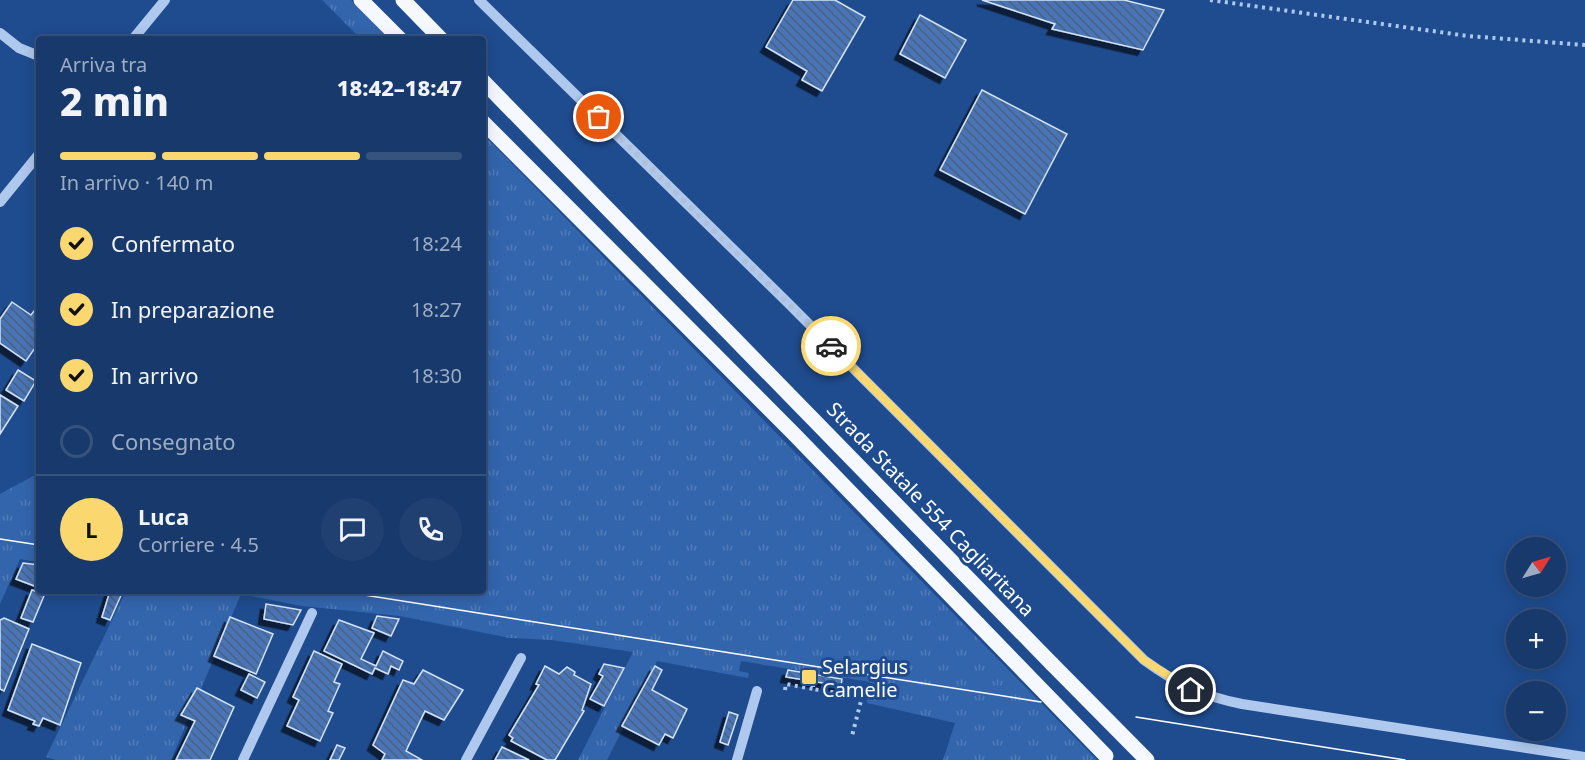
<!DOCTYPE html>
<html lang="it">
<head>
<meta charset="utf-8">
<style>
	:root { --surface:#17396b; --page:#204071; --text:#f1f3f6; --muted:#9eacc1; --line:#36537e; --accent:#fad86f }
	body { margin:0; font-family:"Noto Sans",sans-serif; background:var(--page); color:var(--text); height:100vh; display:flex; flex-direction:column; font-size:22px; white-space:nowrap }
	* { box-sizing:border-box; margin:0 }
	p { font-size:20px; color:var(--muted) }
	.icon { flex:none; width:33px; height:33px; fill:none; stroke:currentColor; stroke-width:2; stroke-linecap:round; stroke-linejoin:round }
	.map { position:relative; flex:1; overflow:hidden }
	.details { position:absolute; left:36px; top:36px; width:450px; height:558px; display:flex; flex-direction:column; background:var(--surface); border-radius:6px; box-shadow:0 3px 15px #0003,0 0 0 2px var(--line) }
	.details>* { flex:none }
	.needle { width:39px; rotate:53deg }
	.controls { position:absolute; left:1506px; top:537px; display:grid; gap:12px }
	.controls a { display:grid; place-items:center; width:60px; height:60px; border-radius:50%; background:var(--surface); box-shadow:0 3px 15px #0003,0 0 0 2px var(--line); font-size:30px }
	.pin { position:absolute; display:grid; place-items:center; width:51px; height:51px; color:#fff; margin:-26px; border:3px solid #fff; border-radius:50%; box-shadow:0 2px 6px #0007 }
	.courier { position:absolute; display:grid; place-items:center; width:60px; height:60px; margin:-30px; border:4px solid #fad86f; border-radius:50%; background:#fff; color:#222; box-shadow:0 2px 8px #0007 }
	.headline em { font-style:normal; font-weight:800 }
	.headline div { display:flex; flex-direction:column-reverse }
	.headline { display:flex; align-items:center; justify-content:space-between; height:102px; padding:0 24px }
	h1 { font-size:39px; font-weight:800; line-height:45px }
	.bar { display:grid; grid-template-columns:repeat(4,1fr); gap:9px 6px; align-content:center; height:72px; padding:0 24px }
	.bar i { height:8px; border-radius:4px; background:var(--line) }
	.bar .current { background:var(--accent) }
	.bar p { grid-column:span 4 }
	.line { display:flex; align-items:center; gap:15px; padding:0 24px; border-top:2px solid var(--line) }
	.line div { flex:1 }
	.round { display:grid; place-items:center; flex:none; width:63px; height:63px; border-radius:32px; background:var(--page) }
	ol { padding:0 24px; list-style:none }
	li { display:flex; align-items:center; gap:18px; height:66px }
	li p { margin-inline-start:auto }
	li .icon { padding:6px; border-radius:50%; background:var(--accent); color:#111; stroke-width:4 }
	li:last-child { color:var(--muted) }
	li i { width:33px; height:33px; border:3px solid var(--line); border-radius:50% }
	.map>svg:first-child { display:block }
</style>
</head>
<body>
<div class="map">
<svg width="1585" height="760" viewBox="0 0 1585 760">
	<defs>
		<pattern id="grass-tufts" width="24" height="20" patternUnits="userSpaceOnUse" patternTransform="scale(1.5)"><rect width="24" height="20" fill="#3365ad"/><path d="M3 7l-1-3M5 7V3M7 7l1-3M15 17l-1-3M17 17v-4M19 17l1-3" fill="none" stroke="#527cb9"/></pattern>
		<pattern id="building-back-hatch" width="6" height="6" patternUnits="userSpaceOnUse" patternTransform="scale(1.5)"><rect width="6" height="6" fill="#4875b6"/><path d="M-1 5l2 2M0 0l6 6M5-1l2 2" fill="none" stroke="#4a6081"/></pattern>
		<filter id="shadow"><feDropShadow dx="-5.5" dy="5.5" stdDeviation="0" flood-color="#0009"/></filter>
	</defs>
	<rect width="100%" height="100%" fill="#1f4c8f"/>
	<g fill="url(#grass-tufts)">
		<path d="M322 0H351L389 39H361Z"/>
		<path d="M483 134 1097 760H943L955 723 867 703 870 682 741 661 739 671 749 673 748 678 657 661 607 760H578L633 652 552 640 510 638 400 616 302 606 241 594 171 760H56L46 757 126 591H483Z"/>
		<path d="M39 473V562L20 559 0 604V494Z"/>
	</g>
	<g fill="url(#building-back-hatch)" stroke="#d4e4f9" stroke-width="1.5" filter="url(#shadow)">
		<path d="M793 0H835L865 17 822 91 802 80 807 71 766 47Z"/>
		<path d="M982 0H1124L1164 10 1143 50 1052 29 1055 24Z"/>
		<path d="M920 15 966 40 945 78 900 54Z"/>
		<path d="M982 90 1067 134 1025 214 940 170Z"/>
		<path d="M12 302 31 315 34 311 39 314V342L26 361 0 343V319Z"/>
		<path d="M18 370 36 381 24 401 6 390Z"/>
		<path d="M0 395 18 406 0 434Z"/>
		<path d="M23 563 39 565V591H46L33 622 21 618 32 590 35 591 37 587 16 579Z"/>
		<path d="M110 591H123L110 620 102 617Z"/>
		<path d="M266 604 301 610 293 625 264 619Z"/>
		<path d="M377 616 399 619 391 636 372 628Z"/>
		<path d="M230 617 273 634 256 674 214 656Z"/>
		<path d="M4 618 29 629 4 691 0 689V620Z"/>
		<path d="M339 620 374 633 361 659 376 666 383 651 403 661 399 670 391 666 388 674 375 668 372 674 324 651Z"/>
		<path d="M32 644 81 663 60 725 43 718 39 726 33 724 35 721 8 710Z"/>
		<path d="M314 651 342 664 334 682 340 684 328 711 333 713 320 741 287 726 299 700 293 697Z"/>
		<path d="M604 664 624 668 604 706 590 699 603 676 599 674Z"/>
		<path d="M545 666 559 674 567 667 575 672 574 675 591 684 582 710 584 711 555 760H547L511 741 513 738 509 735 539 685 536 684Z"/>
		<path d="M655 666 662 670 652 690 687 709 673 738 665 734 659 745 622 726Z"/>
		<path d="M423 670 463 690 444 720 425 711 406 751 422 760H382L385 754 373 745 403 680 414 684Z"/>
		<path d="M788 670 842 679 841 686 786 677Z"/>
		<path d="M249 674 265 682 257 698 241 690Z"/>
		<path d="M197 688 234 707 210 760H176L195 721 181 715Z"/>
		<path d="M729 712 738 715 728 745 720 742Z"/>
		<path d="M337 745 345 748 339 760H330Z"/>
		<path d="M502 747 529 760H495Z"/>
	</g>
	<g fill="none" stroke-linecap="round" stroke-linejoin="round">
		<g stroke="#afc8ed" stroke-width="4" stroke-dasharray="3 4.5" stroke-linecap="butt">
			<path d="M1210 0 1468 36 1585 45"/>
			<path d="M813 684V689L862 697 852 736"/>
			<path d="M785 690 786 684 813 689"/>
		</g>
		<g stroke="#afc8ed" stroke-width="10">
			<path d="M479 0 786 301 1144 660C1177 684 1202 696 1242 704L1585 757"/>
			<path d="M0 33 19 48 39 56"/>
			<path d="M133 39 165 0"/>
			<path d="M0 202 39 154"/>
			<path d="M243 760 312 613"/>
			<path d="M466 760 521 658"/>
			<path d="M737 760 757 691"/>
		</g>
		<g stroke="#f5f8ff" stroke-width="15">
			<path d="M361 0 400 39"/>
			<path d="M403 0 441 39"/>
			<path d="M483 81 1052 664"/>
			<path d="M483 122 794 434 978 624"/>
		</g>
		<g stroke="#fff" stroke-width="1.5">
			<path d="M0 539 39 545"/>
			<path d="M339 591 1041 702"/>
			<path d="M1136 717 1405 760"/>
		</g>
		<g stroke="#f5f8ff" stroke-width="15">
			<path d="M978 624 1106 756"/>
			<path d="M1052 664 1147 760"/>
		</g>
	</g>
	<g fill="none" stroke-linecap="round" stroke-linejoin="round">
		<path stroke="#b1c0d8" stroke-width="6" stroke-dasharray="0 10.8" d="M599 117 831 346"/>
		<path stroke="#fad86f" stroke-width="8" d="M831 346 1144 660 1191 690"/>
	</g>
	<rect fill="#fad86f" stroke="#1f4c8f" stroke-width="2" x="801" y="669" width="16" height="16" rx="3"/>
	<g text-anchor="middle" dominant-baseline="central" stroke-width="6" stroke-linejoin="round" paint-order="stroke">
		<g font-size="20" fill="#fff" stroke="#1f4c8f">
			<text transform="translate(931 509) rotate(46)">Strada Statale 554 Cagliaritana</text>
		</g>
		<g font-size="20" fill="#fff" stroke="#1f4c8f" text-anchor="start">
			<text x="822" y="666">Selargius<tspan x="822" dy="23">Camelie</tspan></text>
		</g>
	</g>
</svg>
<div class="controls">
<a><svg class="needle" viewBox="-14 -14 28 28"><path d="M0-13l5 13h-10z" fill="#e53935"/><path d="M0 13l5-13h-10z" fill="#9eacc1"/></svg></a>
<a>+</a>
<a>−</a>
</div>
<div class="pin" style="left:599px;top:117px;background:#ea580c"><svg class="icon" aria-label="bag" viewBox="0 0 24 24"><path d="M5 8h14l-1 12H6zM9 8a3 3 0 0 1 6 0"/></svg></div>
<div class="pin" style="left:1191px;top:690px;background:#1f2937"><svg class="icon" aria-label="home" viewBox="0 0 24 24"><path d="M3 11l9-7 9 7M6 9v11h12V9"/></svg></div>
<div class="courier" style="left:831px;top:346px"><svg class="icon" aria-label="car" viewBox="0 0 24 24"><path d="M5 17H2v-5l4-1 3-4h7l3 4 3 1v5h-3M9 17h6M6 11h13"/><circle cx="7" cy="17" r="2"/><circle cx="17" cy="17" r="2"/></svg></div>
<section class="details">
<div class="headline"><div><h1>2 min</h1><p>Arriva tra</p></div><em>18:42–18:47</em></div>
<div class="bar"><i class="current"></i><i class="current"></i><i class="current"></i><i></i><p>In arrivo · 140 m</p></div>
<ol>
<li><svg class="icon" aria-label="check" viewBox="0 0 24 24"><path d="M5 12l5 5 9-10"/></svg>Confermato<p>18:24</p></li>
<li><svg class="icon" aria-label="check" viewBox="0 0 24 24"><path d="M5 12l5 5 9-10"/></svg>In preparazione<p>18:27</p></li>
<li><svg class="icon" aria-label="check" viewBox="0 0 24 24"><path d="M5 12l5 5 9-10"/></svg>In arrivo<p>18:30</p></li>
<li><i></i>Consegnato</li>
</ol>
<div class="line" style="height:108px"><b class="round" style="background:var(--accent);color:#111">L</b><div><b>Luca</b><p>Corriere · 4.5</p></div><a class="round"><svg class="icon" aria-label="chat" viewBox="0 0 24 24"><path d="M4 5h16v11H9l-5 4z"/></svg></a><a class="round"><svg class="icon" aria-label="phone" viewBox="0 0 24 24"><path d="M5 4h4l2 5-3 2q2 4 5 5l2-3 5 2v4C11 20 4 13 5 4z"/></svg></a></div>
</section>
</div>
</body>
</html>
